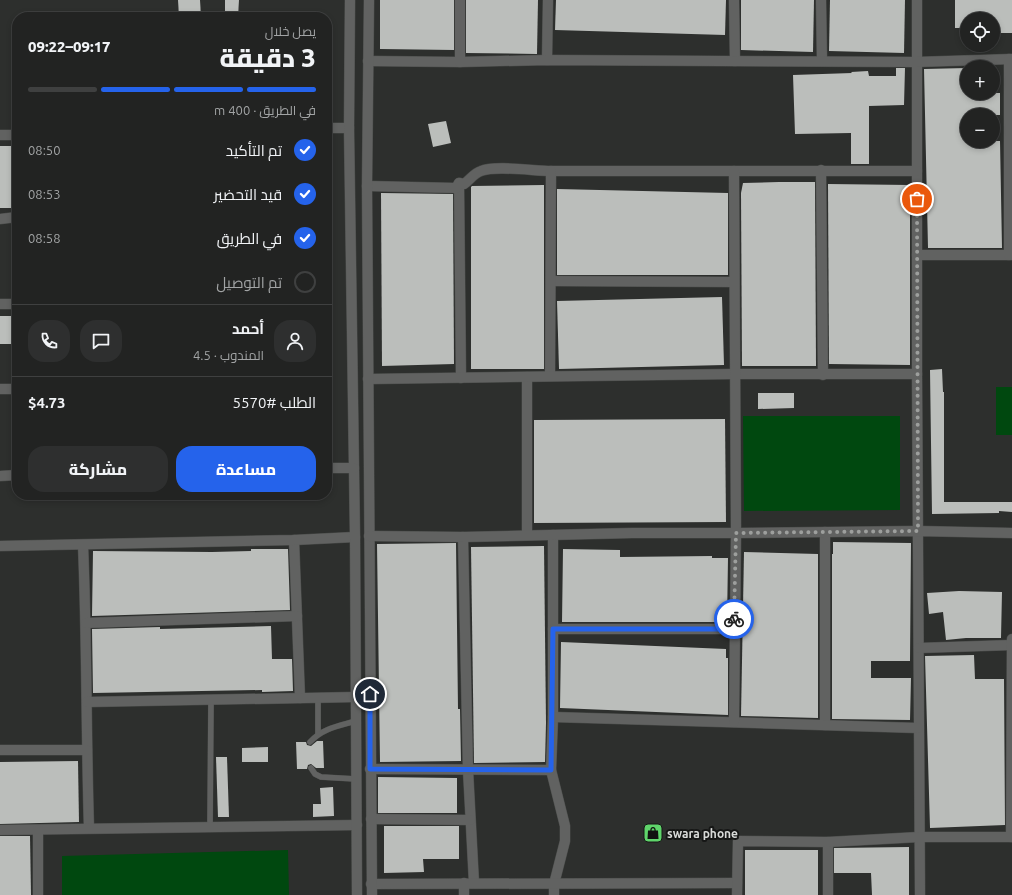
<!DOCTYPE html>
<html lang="ar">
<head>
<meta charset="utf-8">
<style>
	:root { --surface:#222322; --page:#2e2f2f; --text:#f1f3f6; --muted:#a2a4a5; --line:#3f4040; --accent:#2563eb }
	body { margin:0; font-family:Ubuntu,Cairo,sans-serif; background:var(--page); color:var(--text); direction:rtl; height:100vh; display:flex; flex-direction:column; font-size:15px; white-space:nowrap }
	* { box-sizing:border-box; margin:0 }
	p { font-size:13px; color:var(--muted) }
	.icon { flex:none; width:22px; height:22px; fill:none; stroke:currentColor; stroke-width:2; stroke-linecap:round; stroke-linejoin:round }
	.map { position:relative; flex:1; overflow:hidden; direction:ltr }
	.drawer { position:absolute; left:12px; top:12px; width:320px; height:488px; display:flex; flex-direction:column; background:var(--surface); border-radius:16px; box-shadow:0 2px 6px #0003,0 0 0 1px var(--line); direction:rtl }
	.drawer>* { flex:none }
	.buttons { position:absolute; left:960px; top:12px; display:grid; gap:8px }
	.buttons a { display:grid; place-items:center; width:40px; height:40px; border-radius:50%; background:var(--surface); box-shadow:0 2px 6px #0003,0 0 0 1px var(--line); font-size:20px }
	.pin { position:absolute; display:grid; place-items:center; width:34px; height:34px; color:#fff; margin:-17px; border:2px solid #fff; border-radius:50%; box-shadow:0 1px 4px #0007 }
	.courier { position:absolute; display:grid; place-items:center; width:40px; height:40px; margin:-20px; border:3px solid #2563eb; border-radius:50%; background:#fff; color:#222; box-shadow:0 1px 5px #0007 }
	.headline em { font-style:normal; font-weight:800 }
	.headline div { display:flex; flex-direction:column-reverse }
	.headline { display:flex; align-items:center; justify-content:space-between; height:68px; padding:0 16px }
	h1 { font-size:26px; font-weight:800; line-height:30px }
	.bar { display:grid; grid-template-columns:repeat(4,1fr); gap:6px 4px; align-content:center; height:48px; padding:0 16px }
	.bar i { height:5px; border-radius:3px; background:var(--line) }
	.bar .on { background:var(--accent) }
	.bar p { grid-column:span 4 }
	.line { display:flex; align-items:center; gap:10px; padding:0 16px; border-top:1px solid var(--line) }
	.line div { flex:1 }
	.round { display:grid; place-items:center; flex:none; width:42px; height:42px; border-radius:16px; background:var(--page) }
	ol { padding:0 16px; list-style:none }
	li { display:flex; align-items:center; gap:12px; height:44px }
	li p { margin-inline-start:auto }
	li .icon { padding:4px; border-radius:50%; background:var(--accent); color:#fff; stroke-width:4 }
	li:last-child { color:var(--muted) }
	li i { width:22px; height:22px; border:2px solid var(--line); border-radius:50% }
	.button { display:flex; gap:8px; margin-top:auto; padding:8px 16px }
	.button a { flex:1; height:46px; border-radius:16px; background:var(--accent); color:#fff; font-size:16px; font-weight:800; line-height:46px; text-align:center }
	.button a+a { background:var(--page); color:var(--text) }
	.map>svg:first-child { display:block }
</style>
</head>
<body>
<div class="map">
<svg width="1012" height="895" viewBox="0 0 1012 895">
	<rect width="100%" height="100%" fill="#2d2f2d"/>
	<g fill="#00480f">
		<rect x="996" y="387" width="16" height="48"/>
		<path d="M743 416H900V510L744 511Z"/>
		<path d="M288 850 289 895H62V856Z"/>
	</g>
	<g fill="#bbbebb">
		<path d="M178 0H200L201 17H179Z"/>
		<path d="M225 0H239L238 17H225Z"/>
		<path d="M380 0H454V50L380 49Z"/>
		<path d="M466 0H538L537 54 466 53Z"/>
		<path d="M556 0H726L725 35 555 30Z"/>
		<path d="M741 0H814L813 52 741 50Z"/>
		<path d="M830 0H905L904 53 829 51Z"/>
		<path d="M955 0H1012V33H993V19H967V28H955Z"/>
		<path d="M896 68H905L904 105 869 106V164H851V133L795 134 793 75 852 73 851 72 868 71 869 76H896Z"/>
		<path d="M967 68V93H1000V115H967V141H1000L1002 248H928L924 69Z"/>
		<path d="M446 121 451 143 433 147 428 124Z"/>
		<rect x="0" y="146" width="17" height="62"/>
		<path d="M779 182H815L816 366H742L741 193 743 183Z"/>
		<path d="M828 184 910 185V365L829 364Z"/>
		<path d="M544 185V369H471V187L472 186Z"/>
		<path d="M557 189 728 193V275H557Z"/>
		<path d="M381 193 453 194 454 364 382 366Z"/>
		<path d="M722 297 724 365 559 369 557 301Z"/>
		<rect x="0" y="316" width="17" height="28"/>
		<path d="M942 369 943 392H944V502H1012V512L999 511V513L932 514 930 370Z"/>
		<path d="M758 393H794V408L758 409Z"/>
		<path d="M725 419 726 522 534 523V420Z"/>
		<path d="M833 542 911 543 910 661H871V678H911L910 720 832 719V554H833Z"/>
		<path d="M456 543 458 709H460L461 761 380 762 377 544Z"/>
		<path d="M544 546 546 723 545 762 474 763 471 547Z"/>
		<path d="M251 549H288L290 610 92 616 93 551 212 552 251 551Z"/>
		<path d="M563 549 620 550V557L712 556V558H728L727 622H562Z"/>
		<path d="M744 552 818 554V718L741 716Z"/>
		<path d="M959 591 1002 592 1001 638H966L946 640 943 612 929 614 927 593Z"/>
		<path d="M271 626 272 659H292L293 691 262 692V690L93 693 92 629 160 627V629Z"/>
		<path d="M561 642 726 649V658H728V715L560 708Z"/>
		<path d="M974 655 975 679H1004L1005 825 930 828 925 656Z"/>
		<path d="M317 741H323L324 768H316L311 764 308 765 307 769H297L296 742H306L307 745 311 746Z"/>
		<path d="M268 747V762H242V748Z"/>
		<path d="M216 757H227L229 817H218Z"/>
		<path d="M78 761 79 822 0 824V762Z"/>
		<path d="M378 777 457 778V813H378Z"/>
		<path d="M333 787 334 816 313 817V804H321L320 788Z"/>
		<path d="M384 826H459V859H423L424 872 384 873Z"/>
		<path d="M0 836H30L31 895H0Z"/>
		<path d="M909 847V895H872L871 873H834V848Z"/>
		<rect x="745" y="850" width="73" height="45"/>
	</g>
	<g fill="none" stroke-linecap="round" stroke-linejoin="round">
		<g stroke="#494b49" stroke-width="6">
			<g id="service">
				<path d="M318 734V698"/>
				<path d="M310 742C323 728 339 726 356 721"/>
				<path d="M311 768 315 774 321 777 356 779"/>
				<path d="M210 827 211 700"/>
			</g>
		</g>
		<g stroke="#494b49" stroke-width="11">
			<g id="minor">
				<path d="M734 0 735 61"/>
				<path d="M821 0 822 61"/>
				<path d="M917 0V374L920 895"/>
				<path d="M547 60 548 0"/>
				<path d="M368 61 460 62 547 60 916 62 1012 59"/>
				<path d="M460 62V0"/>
				<path d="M327 128H349"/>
				<path d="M0 135H17"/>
				<path d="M821 170 823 375"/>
				<path d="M459 183 461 378"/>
				<path d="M367 186 456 188 459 183 464 184C470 180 474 173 481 171 495 165 535 171 551 171H917"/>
				<path d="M0 219 17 217"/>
				<path d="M917 255H1012"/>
				<path d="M1009 255V59"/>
				<path d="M551 281 734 282"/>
				<path d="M0 304H17"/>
				<path d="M550 376 551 171"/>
				<path d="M527 377V535"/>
				<path d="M368 379 735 374H917"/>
				<path d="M0 389H17"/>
				<path d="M825 532V725"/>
				<path d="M553 535V717L551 770 565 826V841L554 884V895"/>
				<path d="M463 537 468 770 474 883"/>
				<path d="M294 540 300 698"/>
				<path d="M83 545C87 639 86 734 89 828"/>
				<path d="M0 546 294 540 355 537"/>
				<path d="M86 623 297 616"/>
				<path d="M553 629H734"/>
				<path d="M919 648 1012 645"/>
				<path d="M87 702 356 697"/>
				<path d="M553 717 918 728"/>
				<path d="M734 722 736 533 734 171"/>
				<path d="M0 750H87"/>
				<path d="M370 769 551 770"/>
				<path d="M371 819 470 820"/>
				<path d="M0 830 357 825"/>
				<path d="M1011 837 1012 639"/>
				<path d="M828 842V895"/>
				<path d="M371 884 737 883"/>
				<path d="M38 895V830"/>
				<path d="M464 895V883"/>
				<path d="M737 895 738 841 828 842 919 837H1012"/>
			</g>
		</g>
		<g stroke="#494b49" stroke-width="11">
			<g id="tertiary">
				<path d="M350 0 349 128 355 537 357 895"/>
				<path d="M369 0 367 186 372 895"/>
				<path d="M327 468H354"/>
				<path d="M0 476 17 475"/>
				<path d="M369 536 463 537 632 533H736L918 531 1012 533"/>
			</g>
		</g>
		<use href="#service" stroke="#616261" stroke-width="5.5"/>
		<use href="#minor" stroke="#616261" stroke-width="10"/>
		<use href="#tertiary" stroke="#616261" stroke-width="10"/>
	</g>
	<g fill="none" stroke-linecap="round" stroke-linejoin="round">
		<path stroke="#9d9f9d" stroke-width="4" stroke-dasharray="0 7.2" d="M734 619 736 533 918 531 917 199"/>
		<path stroke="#2563eb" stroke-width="5" d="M370 694V769L551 770 553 629H734V619"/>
	</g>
	<defs>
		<g id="shop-square" transform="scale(1)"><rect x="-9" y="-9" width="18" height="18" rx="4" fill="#5fd56b" stroke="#161716"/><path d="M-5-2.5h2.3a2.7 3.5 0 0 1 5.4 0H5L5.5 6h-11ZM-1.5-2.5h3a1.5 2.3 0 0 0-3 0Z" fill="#111"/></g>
	</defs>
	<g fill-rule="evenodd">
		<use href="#shop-square" x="653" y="833"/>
	</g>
	<g text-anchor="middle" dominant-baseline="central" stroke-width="4" stroke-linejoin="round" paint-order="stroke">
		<g font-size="12" font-weight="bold" fill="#d9dbd9" stroke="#161716" text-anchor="start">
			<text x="667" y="833">swara phone</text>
		</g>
	</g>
</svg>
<div class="buttons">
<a><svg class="icon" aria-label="locate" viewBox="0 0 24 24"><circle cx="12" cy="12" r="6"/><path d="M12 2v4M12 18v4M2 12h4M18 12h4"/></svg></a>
<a>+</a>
<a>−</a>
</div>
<div class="pin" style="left:917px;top:199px;background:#ea580c"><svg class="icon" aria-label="bag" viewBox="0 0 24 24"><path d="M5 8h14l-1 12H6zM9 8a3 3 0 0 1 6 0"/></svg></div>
<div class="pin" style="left:370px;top:694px;background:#1f2937"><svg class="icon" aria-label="home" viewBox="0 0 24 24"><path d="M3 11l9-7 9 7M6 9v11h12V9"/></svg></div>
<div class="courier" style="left:734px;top:619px"><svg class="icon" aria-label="bike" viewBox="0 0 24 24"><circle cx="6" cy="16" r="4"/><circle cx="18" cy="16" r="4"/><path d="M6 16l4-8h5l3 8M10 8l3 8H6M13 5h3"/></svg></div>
<section class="drawer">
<div class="headline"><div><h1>3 دقيقة</h1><p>يصل خلال</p></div><em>09:17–09:22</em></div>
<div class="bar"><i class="on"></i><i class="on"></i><i class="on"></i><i></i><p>في الطريق · 400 m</p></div>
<ol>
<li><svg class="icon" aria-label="check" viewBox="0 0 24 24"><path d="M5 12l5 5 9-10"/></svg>تم التأكيد<p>08:50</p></li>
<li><svg class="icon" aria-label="check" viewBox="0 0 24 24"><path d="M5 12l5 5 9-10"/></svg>قيد التحضير<p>08:53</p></li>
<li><svg class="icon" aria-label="check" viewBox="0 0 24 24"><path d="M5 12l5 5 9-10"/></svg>في الطريق<p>08:58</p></li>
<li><i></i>تم التوصيل</li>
</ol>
<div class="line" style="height:72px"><a class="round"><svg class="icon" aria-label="person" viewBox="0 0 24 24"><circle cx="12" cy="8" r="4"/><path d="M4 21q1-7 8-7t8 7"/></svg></a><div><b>أحمد</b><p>المندوب · 4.5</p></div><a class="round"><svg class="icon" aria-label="chat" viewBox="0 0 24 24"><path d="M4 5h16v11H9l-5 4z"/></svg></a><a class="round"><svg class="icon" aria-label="phone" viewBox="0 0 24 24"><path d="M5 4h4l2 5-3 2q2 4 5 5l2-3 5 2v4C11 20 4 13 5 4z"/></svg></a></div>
<div class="line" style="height:52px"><div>الطلب #5570</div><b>$4.73</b></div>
<div class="button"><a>مساعدة</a><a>مشاركة</a></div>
</section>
</div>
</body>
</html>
